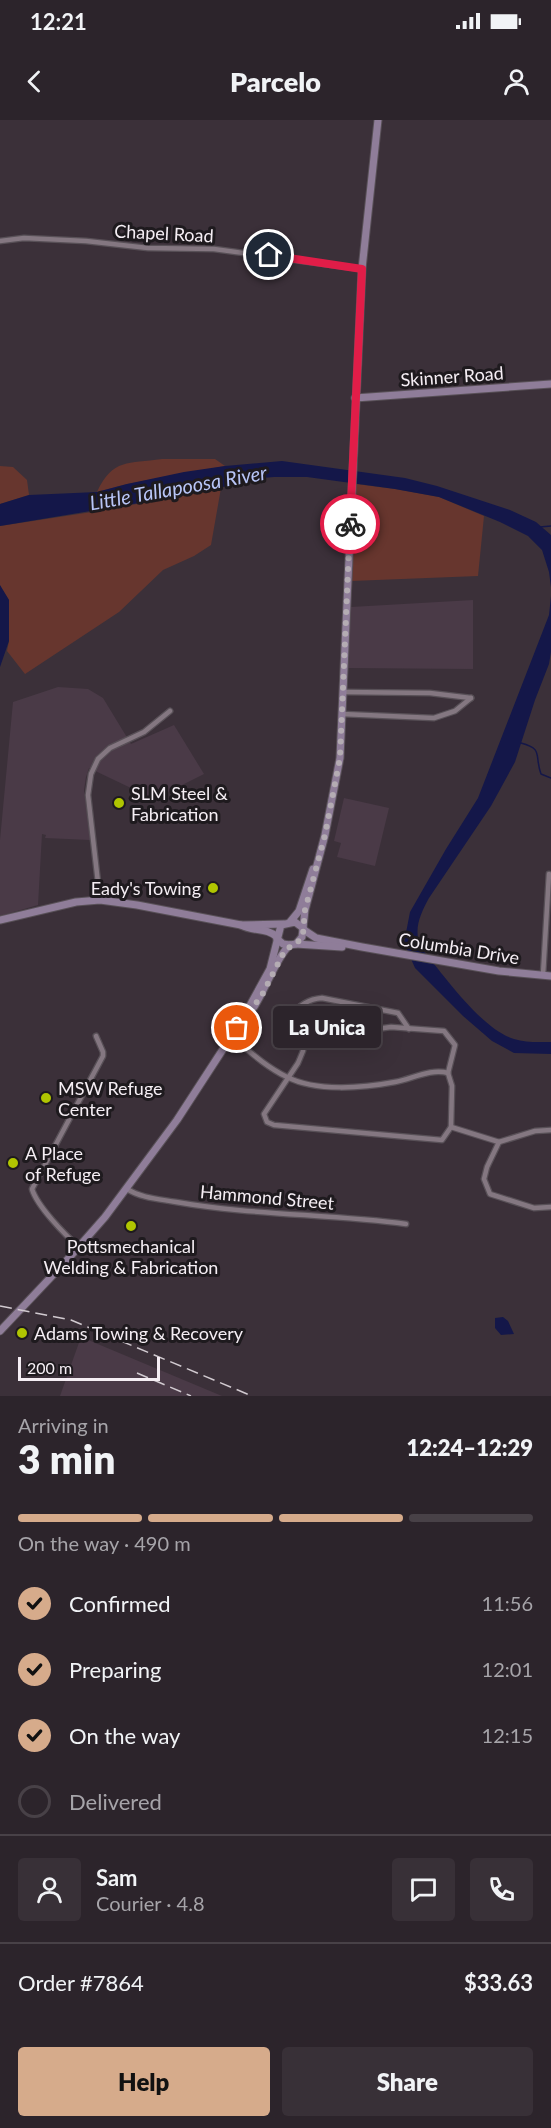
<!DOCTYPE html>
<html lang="en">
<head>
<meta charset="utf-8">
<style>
	:root { --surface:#2c242b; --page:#383037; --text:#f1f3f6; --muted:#a6a4a9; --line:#484147; --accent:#d6ab8b }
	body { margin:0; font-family:Lato,sans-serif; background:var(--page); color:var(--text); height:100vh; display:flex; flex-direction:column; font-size:22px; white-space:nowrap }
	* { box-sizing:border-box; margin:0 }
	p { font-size:20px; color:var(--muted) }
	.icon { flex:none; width:33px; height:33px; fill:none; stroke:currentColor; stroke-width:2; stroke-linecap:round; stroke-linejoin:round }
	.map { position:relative; height:1276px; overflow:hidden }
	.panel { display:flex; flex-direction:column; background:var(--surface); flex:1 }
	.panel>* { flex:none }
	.scale { position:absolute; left:18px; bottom:15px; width:142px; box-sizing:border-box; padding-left:6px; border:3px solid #f5eef4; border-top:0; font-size:16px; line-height:21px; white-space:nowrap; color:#f5eef4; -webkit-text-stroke:4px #1e1a1e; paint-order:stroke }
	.pin { position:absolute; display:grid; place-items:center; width:51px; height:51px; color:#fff; margin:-26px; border:3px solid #fff; border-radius:50%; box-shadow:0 2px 6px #0007 }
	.courier { position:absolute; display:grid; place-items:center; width:60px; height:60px; margin:-30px; border:4px solid #e11d48; border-radius:50%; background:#fff; color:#222; box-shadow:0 2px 8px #0007 }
	.bubble { position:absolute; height:42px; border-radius:6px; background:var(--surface); box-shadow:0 6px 24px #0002,0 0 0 2px var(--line); font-size:20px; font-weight:800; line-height:42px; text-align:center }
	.head em { font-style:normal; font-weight:800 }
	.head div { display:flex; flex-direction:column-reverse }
	.head { display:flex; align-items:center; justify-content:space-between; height:102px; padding:0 18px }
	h1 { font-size:39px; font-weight:800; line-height:45px }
	.bar { display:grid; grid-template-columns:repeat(4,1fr); gap:9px 6px; align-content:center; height:72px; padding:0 18px }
	.bar i { height:8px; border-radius:4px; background:var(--line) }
	.bar .on { background:var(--accent) }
	.bar p { grid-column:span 4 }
	.line { display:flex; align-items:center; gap:15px; padding:0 18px; border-top:2px solid var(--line) }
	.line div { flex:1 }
	.round { display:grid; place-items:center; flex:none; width:63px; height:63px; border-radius:6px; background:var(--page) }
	ol { padding:0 18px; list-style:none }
	li { display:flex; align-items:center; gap:18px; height:66px }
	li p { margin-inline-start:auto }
	li .icon { padding:6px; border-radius:50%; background:var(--accent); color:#111; stroke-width:4 }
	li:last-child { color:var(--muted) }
	li i { width:33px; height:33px; border:3px solid var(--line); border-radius:50% }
	.button { display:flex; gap:12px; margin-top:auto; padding:12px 18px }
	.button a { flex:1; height:69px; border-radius:6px; background:var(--accent); color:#111; font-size:24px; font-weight:800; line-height:69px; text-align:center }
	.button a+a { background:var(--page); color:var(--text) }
	.status { display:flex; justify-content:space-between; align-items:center; height:42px; padding:0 30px; background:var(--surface); direction:ltr }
	.status svg { height:16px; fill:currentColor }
	header { display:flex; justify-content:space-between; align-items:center; height:78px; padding:0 18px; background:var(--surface); font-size:27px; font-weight:800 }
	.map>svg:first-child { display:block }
</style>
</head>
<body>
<div class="status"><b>12:21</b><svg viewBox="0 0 49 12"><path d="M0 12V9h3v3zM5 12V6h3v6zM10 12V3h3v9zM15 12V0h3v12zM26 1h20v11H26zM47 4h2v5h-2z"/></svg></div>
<header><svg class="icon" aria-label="back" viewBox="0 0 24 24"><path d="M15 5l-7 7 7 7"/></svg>Parcelo<svg class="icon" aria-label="person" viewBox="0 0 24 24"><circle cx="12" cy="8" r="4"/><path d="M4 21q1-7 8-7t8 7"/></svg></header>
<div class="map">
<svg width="551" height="1276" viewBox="0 0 551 1276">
	<rect width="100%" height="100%" fill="#3b3039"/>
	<g fill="#4a3a47">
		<path d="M473 480V549L348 548 351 487Z"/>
		<path d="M58 567 88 569 103 578 131 624 174 605 204 654 154 679 89 648 86 657 84 670 90 720 45 718 46 715 42 714 38 785 0 796V720L13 582Z"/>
		<path d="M344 678 389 688 375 746 337 737 341 723 334 721Z"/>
		<path d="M81 1217 222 1276H60Z"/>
	</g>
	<g fill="#67362e">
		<path d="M162 339H215L225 346 127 364 97 372C113 338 128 344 162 339Z"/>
		<path d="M0 346 13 347 27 360 29 375 0 384Z"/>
		<path d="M356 364 395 369 439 377 484 396 478 456 351 461Z"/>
		<path d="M221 368 211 425 194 436 163 450 119 492 25 554 7 531 9 521V480L0 466V406L105 390Z"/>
	</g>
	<g fill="#141749">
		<path d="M282 341 405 358 437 366 510 390 536 402 551 415V467L549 452 542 430 528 416 500 402 439 377 395 369 307 357H274L239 360 221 368 151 381 0 406V384L29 375 97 372 127 364 184 352 225 346Z"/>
		<path d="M0 465 9 480V521L0 547Z"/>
		<path d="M551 476V532L549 544 535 580 515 642 491 686 429 778C420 795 413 809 421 828 444 855 481 909 514 919 526 923 539 922 551 922V934L514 933 492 921 463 896 415 848 404 823 410 792 446 729 478 678 549 495Z"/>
		<path d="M503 1197 508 1201 514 1214 501 1215 495 1208V1198Z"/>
	</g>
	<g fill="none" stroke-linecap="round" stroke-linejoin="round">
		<g stroke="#141749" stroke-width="1.5">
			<path d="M540 407 551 406"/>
			<path d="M521 623C544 629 534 635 541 654L551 658"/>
		</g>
		<g stroke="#585057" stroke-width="7">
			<g id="street">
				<path d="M0 121 24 118 86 121 148 128 214 129 362 149"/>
				<path d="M343 572 430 573 471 578"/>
				<path d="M342 594 434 598 455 591 471 578"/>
				<path d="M100 780 88 675 91 654 98 639 110 628 144 612 170 591"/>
				<path d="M543 855 549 754"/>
				<path d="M409 909 398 893 322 878C296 880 278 905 303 923V931L298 943 264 994 267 1002 274 1005 442 1020 451 1007 452 966 448 953"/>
				<path d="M231 916C249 931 266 947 287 957 316 972 363 968 395 962 412 959 431 948 448 953"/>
				<path d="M355 921 362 911 391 907 444 911 455 925 448 953"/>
				<path d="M451 1007 499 1022"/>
				<path d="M551 1010 535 1011 499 1022 487 1047 484 1059 490 1074 534 1088 551 1087"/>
				<path d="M127 1069C141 1078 159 1079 176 1082 251 1095 329 1094 406 1104"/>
				<path d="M79 1127C65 1115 37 1086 32 1069L103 936V932L96 916"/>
			</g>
		</g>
		<g stroke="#585057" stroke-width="9">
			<g id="secondary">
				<path d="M355 278 551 264"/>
				<path d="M0 800 76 782 100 780 137 785 241 805C253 812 267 807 277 817"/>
				<path d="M290 802 299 791 313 749"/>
				<path d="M241 805 283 804"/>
				<path d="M304 810 316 818 362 827 499 851 551 856"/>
				<path d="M277 819 283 824 290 825 296 824 302 817 305 790 325 715 340 638 362 149 378 0"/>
				<path d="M296 824 342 827"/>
				<path d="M254 887C264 872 278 834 290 825"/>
				<path d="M0 1211 68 1139 105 1097 177 1000 242 900 270 849 281 805 295 802 303 808"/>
			</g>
		</g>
		<use href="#street" stroke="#847781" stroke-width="4.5"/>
		<use href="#secondary" stroke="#8f7d99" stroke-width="7"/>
		<g stroke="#d1cad0" stroke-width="1.5" stroke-dasharray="12 6" stroke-linecap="butt">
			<path d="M0 1186 71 1200 252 1276"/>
			<path d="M137 1253 191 1276"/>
		</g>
	</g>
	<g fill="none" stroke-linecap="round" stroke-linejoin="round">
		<path stroke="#b4acb3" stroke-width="6" stroke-dasharray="0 10.8" d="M237 908 262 875 285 830 298 822 303 814 305 790 325 715 340 638 350 404"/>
		<path stroke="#e11d48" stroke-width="8" d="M269 135 362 149 350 404"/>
	</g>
	<g fill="#b0c501" stroke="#1e1a1e" stroke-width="2">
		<circle cx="119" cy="683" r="6"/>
		<circle cx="213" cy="768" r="6"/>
		<circle cx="46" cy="978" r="6"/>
		<circle cx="13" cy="1043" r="6"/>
		<circle cx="131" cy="1106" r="6"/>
		<circle cx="22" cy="1213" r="6"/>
	</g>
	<g text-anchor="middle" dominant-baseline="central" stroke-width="6" stroke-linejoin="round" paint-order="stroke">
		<g font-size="18" fill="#f5eef4" stroke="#1e1a1e">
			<text transform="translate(164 113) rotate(3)">Chapel Road</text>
			<text transform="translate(452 256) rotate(-4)">Skinner Road</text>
			<text transform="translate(459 828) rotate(9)">Columbia Drive</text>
			<text transform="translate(267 1077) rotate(5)">Hammond Street</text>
		</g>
		<g font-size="18" fill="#f5eef4" stroke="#1e1a1e" text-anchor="start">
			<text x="131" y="673">SLM Steel &amp;<tspan x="131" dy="21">Fabrication</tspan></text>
			<text x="201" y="768" text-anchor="end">Eady's Towing</text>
			<text x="58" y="968">MSW Refuge<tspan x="58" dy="21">Center</tspan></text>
			<text x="25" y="1033">A Place<tspan x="25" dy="21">of Refuge</tspan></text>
			<text x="131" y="1126" text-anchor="middle">Pottsmechanical<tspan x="131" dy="21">Welding &amp; Fabrication</tspan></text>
			<text x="34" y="1213">Adams Towing &amp; Recovery</text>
		</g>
		<g font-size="20" font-style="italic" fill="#b8c5f7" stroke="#1e1a1e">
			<text transform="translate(178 367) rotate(-10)">Little Tallapoosa River</text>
		</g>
	</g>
</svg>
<div class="scale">200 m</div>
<div class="pin" style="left:237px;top:908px;background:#ea580c"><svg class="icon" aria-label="bag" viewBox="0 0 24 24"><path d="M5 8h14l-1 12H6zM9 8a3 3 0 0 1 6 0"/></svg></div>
<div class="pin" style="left:269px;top:135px;background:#1f2937"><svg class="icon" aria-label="home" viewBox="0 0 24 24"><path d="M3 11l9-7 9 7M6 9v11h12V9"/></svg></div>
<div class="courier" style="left:350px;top:404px"><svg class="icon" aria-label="bike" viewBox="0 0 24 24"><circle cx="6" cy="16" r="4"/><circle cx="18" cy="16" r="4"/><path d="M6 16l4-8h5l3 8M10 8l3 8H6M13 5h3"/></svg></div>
<div class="bubble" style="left:273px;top:886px;width:108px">La Unica</div>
</div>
<section class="panel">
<div class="head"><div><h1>3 min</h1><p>Arriving in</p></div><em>12:24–12:29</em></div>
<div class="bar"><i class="on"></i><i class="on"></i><i class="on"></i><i></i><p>On the way · 490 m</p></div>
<ol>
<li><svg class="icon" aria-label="check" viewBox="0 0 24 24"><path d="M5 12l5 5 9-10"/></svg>Confirmed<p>11:56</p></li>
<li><svg class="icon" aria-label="check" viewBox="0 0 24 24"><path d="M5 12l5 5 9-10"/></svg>Preparing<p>12:01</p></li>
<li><svg class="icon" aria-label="check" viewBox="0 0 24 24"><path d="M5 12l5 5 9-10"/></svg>On the way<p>12:15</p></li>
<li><i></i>Delivered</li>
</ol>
<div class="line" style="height:108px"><a class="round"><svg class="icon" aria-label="person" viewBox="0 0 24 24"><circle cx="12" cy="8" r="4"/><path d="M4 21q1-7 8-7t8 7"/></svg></a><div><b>Sam</b><p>Courier · 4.8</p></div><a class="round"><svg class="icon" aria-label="chat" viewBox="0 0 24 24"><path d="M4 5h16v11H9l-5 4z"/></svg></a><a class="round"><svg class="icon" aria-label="phone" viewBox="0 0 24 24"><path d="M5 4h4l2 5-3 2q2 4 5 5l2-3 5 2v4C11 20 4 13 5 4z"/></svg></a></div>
<div class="line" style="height:78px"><div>Order #7864</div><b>$33.63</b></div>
<div class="button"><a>Help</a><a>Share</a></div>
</section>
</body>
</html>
